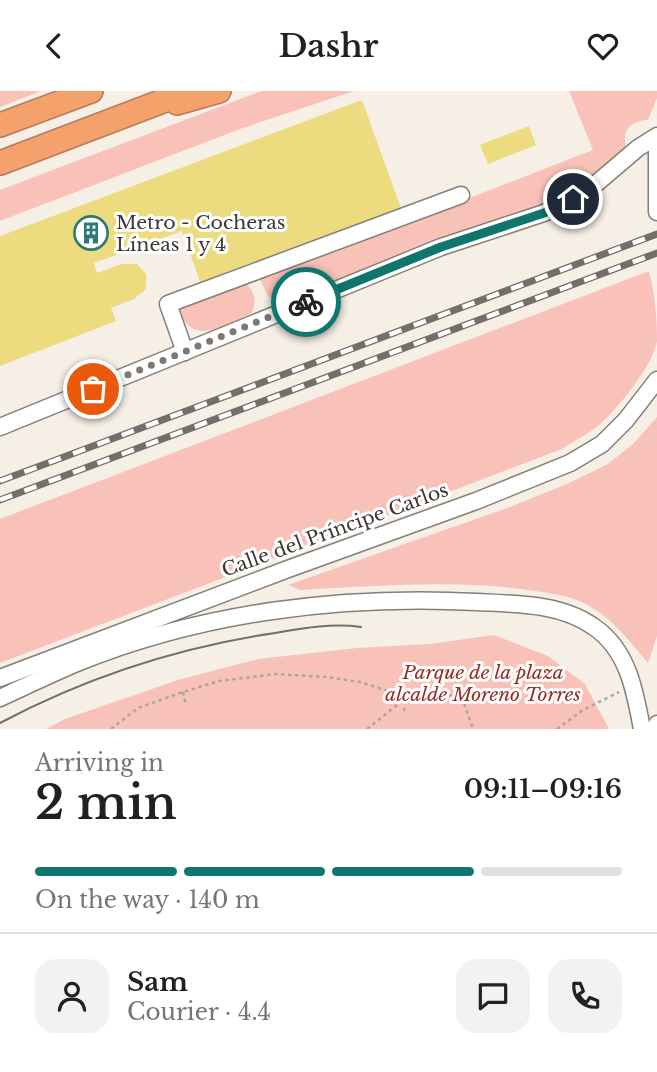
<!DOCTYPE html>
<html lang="en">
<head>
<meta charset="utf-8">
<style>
	:root { --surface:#fff; --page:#f2f2f2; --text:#202124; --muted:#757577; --line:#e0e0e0; --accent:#0f766e }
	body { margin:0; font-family:"Libre Baskerville",serif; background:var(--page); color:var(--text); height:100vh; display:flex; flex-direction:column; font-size:26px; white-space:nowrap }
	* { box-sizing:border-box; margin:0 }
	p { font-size:23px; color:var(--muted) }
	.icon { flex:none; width:38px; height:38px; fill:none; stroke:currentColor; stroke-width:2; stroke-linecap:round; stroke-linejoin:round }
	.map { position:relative; height:638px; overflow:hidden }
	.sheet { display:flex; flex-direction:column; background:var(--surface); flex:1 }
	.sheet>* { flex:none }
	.pin { position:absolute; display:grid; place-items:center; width:60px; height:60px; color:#fff; margin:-30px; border:4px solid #fff; border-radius:50%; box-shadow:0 2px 7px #0007 }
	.courier { position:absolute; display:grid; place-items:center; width:70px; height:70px; margin:-35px; border:5px solid #0f766e; border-radius:50%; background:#fff; color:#222; box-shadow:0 2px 9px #0007 }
	.summary em { font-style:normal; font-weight:600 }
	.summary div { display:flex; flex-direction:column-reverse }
	.summary { display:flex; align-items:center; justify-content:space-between; height:119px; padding:0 35px }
	h1 { font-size:46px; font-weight:600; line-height:52px }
	.bar { display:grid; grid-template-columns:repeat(4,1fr); gap:10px 7px; align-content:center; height:84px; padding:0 35px }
	.bar i { height:9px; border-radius:5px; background:var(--line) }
	.bar .current { background:var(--accent) }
	.bar p { grid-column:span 4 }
	.line { display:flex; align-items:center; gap:18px; padding:0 35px; border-top:2px solid var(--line) }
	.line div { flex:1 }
	.round { display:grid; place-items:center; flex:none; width:74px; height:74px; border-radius:21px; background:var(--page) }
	header { display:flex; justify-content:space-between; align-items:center; height:91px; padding:0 35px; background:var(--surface); font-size:32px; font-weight:600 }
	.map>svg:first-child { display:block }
</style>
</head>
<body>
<header><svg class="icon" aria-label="back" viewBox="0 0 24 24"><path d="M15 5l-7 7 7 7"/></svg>Dashr<svg class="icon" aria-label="heart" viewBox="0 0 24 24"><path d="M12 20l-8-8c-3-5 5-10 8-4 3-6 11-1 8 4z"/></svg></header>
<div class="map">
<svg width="657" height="638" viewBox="0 0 657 638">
	<rect width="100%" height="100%" fill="#f6efe6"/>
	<g fill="#f9c2b9">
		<path d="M0 0H41L0 16Z"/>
		<path d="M261 0H354L240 38 0 130V99Z"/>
		<path d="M569 0H657V7L648 29C638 29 626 34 625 46 624 52 628 56 624 62 616 73 581 95 568 102 527 124 480 133 437 148 384 168 332 191 279 213L268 205 260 188 593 59Z"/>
		<path d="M649 180C655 203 657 226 657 250 654 273 617 319 599 334 588 343 574 350 562 358L0 572V428Z"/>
		<path d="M247 193C256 203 256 210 252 222 224 234 192 258 178 217Z"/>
		<path d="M657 326V545L648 572C631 552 614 529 591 516 574 505 554 503 535 500 457 488 379 495 300 499L288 494 510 416 569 392 608 373 633 353Z"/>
		<path d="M494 544 548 565 585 593 609 638H46L65 628 178 589 258 568 357 557 430 553Z"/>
	</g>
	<g fill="#eddb80">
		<path d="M362 9 402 120 201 193 182 140 94 172 97 182 122 173H137L146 183V198L134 208 111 217 116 230 0 275V145Z"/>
		<path d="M529 35 536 54 488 73 480 54Z"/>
	</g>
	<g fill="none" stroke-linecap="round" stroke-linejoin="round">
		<g stroke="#857f77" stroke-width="19">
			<g id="minor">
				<path d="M657 56V121"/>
				<path d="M185 261 168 213 461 104"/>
				<path d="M0 336 441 156 544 122 591 97 638 57 657 45"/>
				<path d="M0 587 288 478 476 410 570 372 602 353 626 329 657 289"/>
				<path d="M0 607C26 595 51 583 77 572 203 521 342 504 477 511 515 513 561 512 594 536 628 559 635 600 642 638"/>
				<path d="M655 638 657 633"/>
			</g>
		</g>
		<g stroke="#b47c59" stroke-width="26">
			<g id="highway">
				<path d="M177 12 219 0"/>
				<path d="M0 34 91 0"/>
				<path d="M0 72 189 0"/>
			</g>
		</g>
		<g stroke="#aca69f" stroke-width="2.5" stroke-dasharray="3.5 3.5" stroke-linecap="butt">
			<path d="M183 601 186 615"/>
			<path d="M462 606 473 638"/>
			<path d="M404 620 407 606 436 602 462 606 479 599"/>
			<path d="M111 638 138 617 183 601 219 590 276 583 326 586 360 591 407 606"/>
			<path d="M367 638 407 606"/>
			<path d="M557 638 583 619 619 601"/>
		</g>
		<use href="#minor" stroke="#fff" stroke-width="16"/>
		<use href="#highway" stroke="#f5a16c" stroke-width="23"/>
		<path stroke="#736e6a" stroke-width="2" d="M0 632C85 587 180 556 275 542 304 537 332 532 361 536"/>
		<g stroke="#736e6a" stroke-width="7">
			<g id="rail">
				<path d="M0 390 657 143"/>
				<path d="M0 409 657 162"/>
			</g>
		</g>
		<use href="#rail" stroke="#fff" stroke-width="4.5" stroke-dasharray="13" stroke-linecap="butt"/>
	</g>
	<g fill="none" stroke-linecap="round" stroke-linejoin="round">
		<path stroke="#7c7873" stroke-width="7" stroke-dasharray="0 12.6" d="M93 298 306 211"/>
		<path stroke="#0f766e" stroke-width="9" d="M306 211 441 156 544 122 573 108"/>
	</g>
	<defs>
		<g id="building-ring" transform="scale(1.75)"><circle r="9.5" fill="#fff" stroke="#2f7875" stroke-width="1.5"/><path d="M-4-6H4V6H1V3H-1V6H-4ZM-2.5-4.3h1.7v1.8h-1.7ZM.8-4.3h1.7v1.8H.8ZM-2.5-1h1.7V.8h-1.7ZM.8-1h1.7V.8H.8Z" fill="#2f7875"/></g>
	</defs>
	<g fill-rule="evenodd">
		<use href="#building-ring" x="91" y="142"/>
	</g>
	<g text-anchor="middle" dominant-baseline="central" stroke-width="6" stroke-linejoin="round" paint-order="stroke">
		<g font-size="19" fill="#3b3835" stroke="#fff" text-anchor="start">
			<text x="116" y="131">Metro - Cocheras<tspan x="116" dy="22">Líneas 1 y 4</tspan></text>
		</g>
		<g font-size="19" fill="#3b3835" stroke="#fff">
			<text transform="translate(335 439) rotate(-20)">Calle del Príncipe Carlos</text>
		</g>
		<g font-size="19" font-style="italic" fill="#972b22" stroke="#fff">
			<text x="483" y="581">Parque de la plaza<tspan x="483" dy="22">alcalde Moreno Torres</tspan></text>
		</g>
	</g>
</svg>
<div class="pin" style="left:93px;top:298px;background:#ea580c"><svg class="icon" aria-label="bag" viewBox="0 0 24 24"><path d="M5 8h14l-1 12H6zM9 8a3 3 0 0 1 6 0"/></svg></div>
<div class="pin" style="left:573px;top:108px;background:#1f2937"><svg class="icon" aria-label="home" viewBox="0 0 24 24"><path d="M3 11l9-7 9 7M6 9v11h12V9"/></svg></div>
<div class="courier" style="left:306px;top:211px"><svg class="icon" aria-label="bike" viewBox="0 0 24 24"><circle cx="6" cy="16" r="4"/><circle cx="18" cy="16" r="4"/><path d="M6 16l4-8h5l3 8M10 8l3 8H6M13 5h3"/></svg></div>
</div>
<section class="sheet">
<div class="summary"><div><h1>2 min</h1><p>Arriving in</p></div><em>09:11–09:16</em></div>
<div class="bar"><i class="current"></i><i class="current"></i><i class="current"></i><i></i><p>On the way · 140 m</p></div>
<div class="line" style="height:126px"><a class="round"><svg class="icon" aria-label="person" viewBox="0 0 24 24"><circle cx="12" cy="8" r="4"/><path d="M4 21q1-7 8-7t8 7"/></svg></a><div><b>Sam</b><p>Courier · 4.4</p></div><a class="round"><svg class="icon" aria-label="chat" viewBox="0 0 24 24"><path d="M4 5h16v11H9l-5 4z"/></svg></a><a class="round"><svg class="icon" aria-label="phone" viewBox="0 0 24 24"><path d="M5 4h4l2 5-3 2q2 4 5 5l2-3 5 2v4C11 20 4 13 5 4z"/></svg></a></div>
</section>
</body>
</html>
